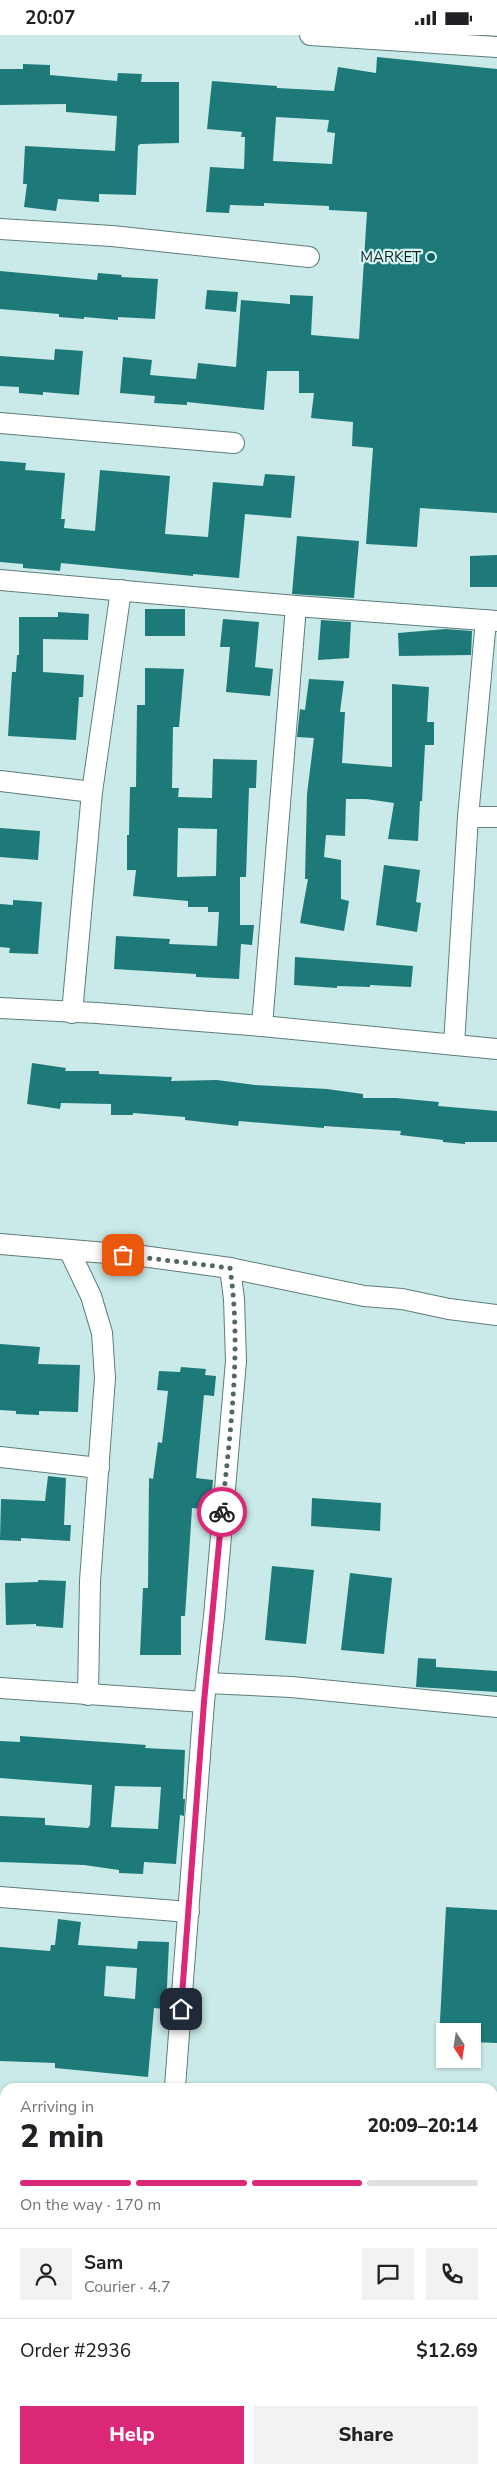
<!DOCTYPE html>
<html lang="en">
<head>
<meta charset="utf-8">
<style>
	:root { --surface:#fff; --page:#f2f2f2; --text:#202124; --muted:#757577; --line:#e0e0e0; --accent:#db2777 }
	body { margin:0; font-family:"Nunito Sans",sans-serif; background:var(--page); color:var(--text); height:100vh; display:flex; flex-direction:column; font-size:19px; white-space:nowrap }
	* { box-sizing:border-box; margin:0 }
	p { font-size:16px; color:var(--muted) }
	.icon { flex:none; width:28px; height:28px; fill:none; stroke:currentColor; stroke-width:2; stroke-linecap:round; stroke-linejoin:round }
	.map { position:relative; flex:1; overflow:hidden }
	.side { position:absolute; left:0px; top:2048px; width:498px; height:391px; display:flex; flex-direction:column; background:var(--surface); border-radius:15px 15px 0 0; box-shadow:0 1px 4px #0004 }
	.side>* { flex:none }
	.needle { width:32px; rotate:168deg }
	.controls { position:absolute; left:436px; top:1988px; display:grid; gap:10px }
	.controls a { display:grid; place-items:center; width:45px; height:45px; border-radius:0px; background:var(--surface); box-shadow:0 1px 4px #0004; font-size:25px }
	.pin { position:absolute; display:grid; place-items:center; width:42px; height:42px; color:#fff; margin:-21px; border-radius:10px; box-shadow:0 2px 8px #0006 }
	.courier { position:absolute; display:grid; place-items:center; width:50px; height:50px; margin:-25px; border:4px solid #db2777; border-radius:50%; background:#fff; color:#222; box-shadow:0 1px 6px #0007 }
	.overview em { font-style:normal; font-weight:800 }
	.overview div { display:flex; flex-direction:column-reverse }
	.overview { display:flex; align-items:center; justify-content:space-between; height:85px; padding:0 20px }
	h1 { font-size:32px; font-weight:800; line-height:38px }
	.bar { display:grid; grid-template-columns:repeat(4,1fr); gap:8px 5px; align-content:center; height:60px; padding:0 20px }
	.bar i { height:6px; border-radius:4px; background:var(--line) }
	.bar .active { background:var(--accent) }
	.bar p { grid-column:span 4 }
	.line { display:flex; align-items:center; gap:12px; padding:0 20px; border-top:1px solid var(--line) }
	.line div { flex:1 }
	.round { display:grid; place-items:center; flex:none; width:52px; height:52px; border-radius:0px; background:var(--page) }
	.action { display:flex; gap:10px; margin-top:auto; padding:10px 20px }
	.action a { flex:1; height:58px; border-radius:0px; background:var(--accent); color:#fff; font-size:20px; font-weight:800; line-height:58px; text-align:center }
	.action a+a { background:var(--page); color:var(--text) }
	.status { display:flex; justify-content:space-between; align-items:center; height:35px; padding:0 25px; background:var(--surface); direction:ltr }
	.status svg { height:14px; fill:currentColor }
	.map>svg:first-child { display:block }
</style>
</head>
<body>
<div class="status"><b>20:07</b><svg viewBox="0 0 49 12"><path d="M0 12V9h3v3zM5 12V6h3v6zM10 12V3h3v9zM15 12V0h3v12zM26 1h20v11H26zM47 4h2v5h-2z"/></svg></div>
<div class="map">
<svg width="497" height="2438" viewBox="0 0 497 2438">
	<rect width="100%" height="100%" fill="#c9eae8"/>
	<g fill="#1d7a79" fill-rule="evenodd">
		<path d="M377 22 497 34V478L420 473 417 512 366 509 373 413 352 411 353 387 311 383 314 358H299V336H267L264 375 187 367V370L154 368 155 361 120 358 123 322 152 325 150 340 196 344 198 328 236 332 241 265 290 269V260L313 261 311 300 359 304 367 177 329 175V171L264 168V171L230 170 229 178 206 177 210 132 244 134 245 102H241L242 97 207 94 212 46 277 51V53L334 56 338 32 376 38ZM276 82 329 85 327 97 335 98 332 129 273 126Z"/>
		<path d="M23 29 50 30V40L117 46 118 38 142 39 141 47H179V108L140 109 138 111 136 160 99 159V167L58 164 56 176 24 172 27 149H23L25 111 115 116 117 81 66 77V69L0 70V34H23Z"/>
		<path d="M0 236 97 245 98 238 122 240 121 242 158 244 155 284 118 282V285L84 282V284L59 282V279L0 274Z"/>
		<path d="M207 255 238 257 236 277 205 274Z"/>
		<path d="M55 314 83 316 79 360 43 357V360L19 358V352L0 351V321L54 325Z"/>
		<path d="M0 426 26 428 25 435 65 438 61 484H65L64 493 95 496 100 435 170 441 165 499 208 502 213 447 263 451 265 439 295 441 291 483 245 479 239 543 193 539V541L61 528 60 536 23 533V529L0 527Z"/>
		<path d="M297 501 359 506 354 563 292 559Z"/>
		<path d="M497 520V552H470V521Z"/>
		<rect x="145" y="574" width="40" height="27"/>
		<path d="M58 577 89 579 88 605 43 604V637L84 640 83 662H79L76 705 8 701 12 637H16L17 620H19V582H58Z"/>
		<path d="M223 584 259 587 255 632 273 634 270 661 226 657 230 612H220Z"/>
		<path d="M321 585 351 587 349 623 318 625Z"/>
		<path d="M446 594 472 596 471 620 399 621 398 598Z"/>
		<path d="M145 633 184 634 179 692H173L172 753H179L178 762 212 763 213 724 257 725 256 753H249L246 842H240V890H254L252 910 241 909 239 944 196 942V939L114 934 116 901 170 904 169 909 217 911 219 877H208V872H188V866L133 861 136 835H127V800H129L130 752H136L137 670H145ZM178 793 217 794 216 841 177 842Z"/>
		<path d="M309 644 344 646 340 677H345L342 728 392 732V649L429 652 427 687H434V710H425L422 766H420L418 806 388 804 394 768 366 764H346L345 801 326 800 324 822 341 825V864L349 866 344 896 300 888 308 844H305L307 759 314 703 297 702 300 674 305 675Z"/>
		<path d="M0 793 40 796 38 825 0 822Z"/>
		<path d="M384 830 420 835 416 867 421 868 417 897 376 890Z"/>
		<path d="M13 865 42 867 38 919 9 918 10 913 0 912V869L13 870Z"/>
		<path d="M295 922 413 931 411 952 370 950V952L337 951V953L294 950Z"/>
		<path d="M32 1028 66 1033 65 1036H99V1039L172 1042 171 1046 217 1045 255 1050 327 1054 363 1059V1063H396L439 1067 438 1071 497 1076V1107H465V1109L443 1107V1105L400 1100 401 1096 324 1091V1093L239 1086 238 1091 185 1085V1082L133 1078V1080H111V1069L61 1068 60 1074 27 1069Z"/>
		<path d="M0 1309 40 1312 38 1329 80 1330 78 1377 39 1376V1380L16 1379V1376L0 1375Z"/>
		<path d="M181 1332 206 1334 205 1340 216 1341 214 1361 204 1360 196 1443 213 1445 210 1475 192 1473 185 1581H181V1620H140L143 1553H148L149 1443 153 1444 158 1407 162 1408 168 1356 157 1355 159 1336 180 1337Z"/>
		<path d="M48 1441 66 1443 64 1490H71L70 1506 21 1503V1506L0 1505 1 1464 45 1466Z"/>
		<path d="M312 1463 381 1468 380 1496 311 1491Z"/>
		<path d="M272 1531 314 1535 306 1609 265 1605Z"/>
		<path d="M350 1538 392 1543 384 1619 341 1615Z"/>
		<path d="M38 1545 66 1546 63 1593 36 1591V1589L6 1590 5 1548 38 1547Z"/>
		<path d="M418 1623 436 1624V1632L497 1636V1657L416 1652Z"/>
		<path d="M20 1701 146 1710 145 1713 185 1715 183 1764H185L184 1781 180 1780 176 1829 144 1827 143 1839 119 1838V1835L84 1830 0 1827V1781L45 1783V1790L88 1793 90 1790 92 1750 0 1743V1706L20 1707ZM115 1751 161 1752 158 1794 111 1792Z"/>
		<path d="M446 1872 497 1875V2008L472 2007V1996H445V2006L439 2005Z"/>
		<path d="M58 1884 81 1887 78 1910 137 1914 138 1906 169 1907 166 1974 154 1973 148 2042 55 2033V2028L0 2026V1912L50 1916 51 1910H55ZM106 1931 137 1933 135 1964 104 1961Z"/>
	</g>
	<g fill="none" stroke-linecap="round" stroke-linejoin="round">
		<g stroke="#5f7d7b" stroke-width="22">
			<g id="street">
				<path d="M310 0 497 12"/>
				<path d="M0 194 112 201 309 222"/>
				<path d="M0 388 234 408"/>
				<path d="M0 545 296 571 497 586"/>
				<path d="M0 746 92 757"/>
				<path d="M468 782H497"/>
				<path d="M0 973 97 978 262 991 497 1014"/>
				<path d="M72 978 92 757 121 555"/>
				<path d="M262 991 296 571"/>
				<path d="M454 1010 468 782 486 585"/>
				<path d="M0 1209 142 1221 230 1233 364 1261 402 1264 449 1274 497 1280"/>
				<path d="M69 1215 91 1261 102 1298 105 1343 90 1546 88 1660"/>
				<path d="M0 1422 99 1433"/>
				<path d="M207 1648 291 1652 497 1672"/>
				<path d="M0 1653 204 1667"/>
				<path d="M0 1862 189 1877"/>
				<path d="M175 2052 204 1667 214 1582 236 1326 234 1264 230 1233"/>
				<path d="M0 2181H5"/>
				<path d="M492 2215 497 2216"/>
				<path d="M0 2395 5 2396"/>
				<path d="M471 2434 497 2436"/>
				<path d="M193 2438V2434"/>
			</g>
		</g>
		<use href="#street" stroke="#fff" stroke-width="20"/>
	</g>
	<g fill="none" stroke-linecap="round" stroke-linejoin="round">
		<path stroke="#536765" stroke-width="5" stroke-dasharray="0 9" d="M123 1220 230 1233C242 1315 230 1396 222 1477"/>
		<path stroke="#db2777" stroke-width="6" d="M181 1974 204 1667 222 1477"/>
	</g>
	<circle fill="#136361" stroke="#d6f7f6" stroke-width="2" cx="431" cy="222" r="5"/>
	<g text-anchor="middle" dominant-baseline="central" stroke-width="4.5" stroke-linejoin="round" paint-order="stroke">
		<g font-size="15" fill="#13201f" stroke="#d6f7f6" text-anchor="end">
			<text x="421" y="222">MARKET</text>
		</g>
	</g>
</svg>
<div class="controls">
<a><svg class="needle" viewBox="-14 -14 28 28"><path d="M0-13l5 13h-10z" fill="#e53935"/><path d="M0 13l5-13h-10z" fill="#757577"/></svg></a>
</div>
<div class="pin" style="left:123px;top:1220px;background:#ea580c"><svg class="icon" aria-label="bag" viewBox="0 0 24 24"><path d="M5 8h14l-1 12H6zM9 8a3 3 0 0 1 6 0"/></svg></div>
<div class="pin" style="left:181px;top:1974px;background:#1f2937"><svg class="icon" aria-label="home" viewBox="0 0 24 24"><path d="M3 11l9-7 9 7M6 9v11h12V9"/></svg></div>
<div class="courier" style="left:222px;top:1477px"><svg class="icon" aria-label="bike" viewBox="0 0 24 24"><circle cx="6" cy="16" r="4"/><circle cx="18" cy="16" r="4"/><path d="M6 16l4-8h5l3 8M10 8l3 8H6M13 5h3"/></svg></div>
<section class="side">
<div class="overview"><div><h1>2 min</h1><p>Arriving in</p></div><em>20:09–20:14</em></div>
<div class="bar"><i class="active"></i><i class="active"></i><i class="active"></i><i></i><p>On the way · 170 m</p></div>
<div class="line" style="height:90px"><a class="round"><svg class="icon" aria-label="person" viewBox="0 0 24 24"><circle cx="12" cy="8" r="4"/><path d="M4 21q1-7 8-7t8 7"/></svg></a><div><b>Sam</b><p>Courier · 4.7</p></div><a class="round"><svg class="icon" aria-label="chat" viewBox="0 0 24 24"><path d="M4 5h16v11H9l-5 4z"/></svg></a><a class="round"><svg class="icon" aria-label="phone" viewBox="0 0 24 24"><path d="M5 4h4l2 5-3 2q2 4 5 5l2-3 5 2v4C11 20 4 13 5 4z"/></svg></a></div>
<div class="line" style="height:65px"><div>Order #2936</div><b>$12.69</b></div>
<div class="action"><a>Help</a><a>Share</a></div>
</section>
</div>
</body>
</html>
